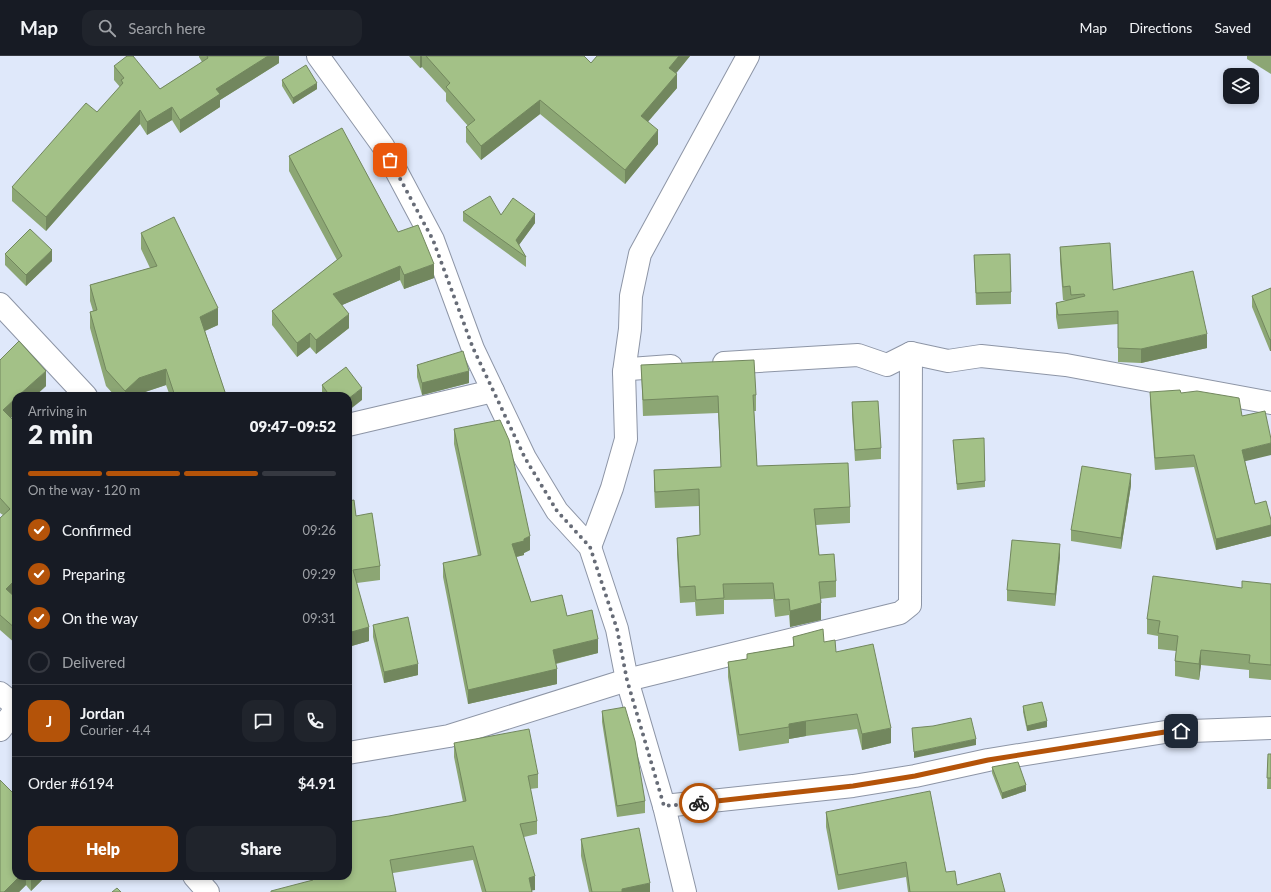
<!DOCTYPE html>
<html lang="en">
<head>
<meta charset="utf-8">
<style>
	:root { --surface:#171b24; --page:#20242c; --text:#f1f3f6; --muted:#9ea1a6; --line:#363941; --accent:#b45309 }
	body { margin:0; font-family:Lato,sans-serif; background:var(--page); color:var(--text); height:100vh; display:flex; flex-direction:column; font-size:15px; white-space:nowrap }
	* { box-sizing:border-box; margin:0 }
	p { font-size:13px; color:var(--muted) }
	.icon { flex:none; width:22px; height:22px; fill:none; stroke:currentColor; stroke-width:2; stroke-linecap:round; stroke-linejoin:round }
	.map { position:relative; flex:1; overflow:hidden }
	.side { position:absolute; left:12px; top:336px; width:340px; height:488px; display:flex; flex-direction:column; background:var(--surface); border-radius:12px; box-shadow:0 2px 6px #0003 }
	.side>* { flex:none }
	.controls { position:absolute; left:1223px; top:12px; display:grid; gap:8px }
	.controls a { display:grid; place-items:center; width:36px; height:36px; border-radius:8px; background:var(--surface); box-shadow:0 2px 6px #0003; font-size:20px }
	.pin { position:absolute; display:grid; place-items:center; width:34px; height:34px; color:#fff; margin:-17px; border-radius:8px; box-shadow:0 2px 6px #0006 }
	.courier { position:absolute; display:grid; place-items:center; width:40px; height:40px; margin:-20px; border:3px solid #b45309; border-radius:50%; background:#fff; color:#222; box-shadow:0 1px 5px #0007 }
	.head em { font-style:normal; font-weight:800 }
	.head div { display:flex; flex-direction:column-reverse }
	.head { display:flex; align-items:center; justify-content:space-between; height:68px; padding:0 16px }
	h1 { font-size:26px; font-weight:800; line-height:30px }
	.bar { display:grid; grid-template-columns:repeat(4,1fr); gap:6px 4px; align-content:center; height:48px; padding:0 16px }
	.bar i { height:5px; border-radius:3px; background:var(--line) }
	.bar .current { background:var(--accent) }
	.bar p { grid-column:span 4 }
	.line { display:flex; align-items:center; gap:10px; padding:0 16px; border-top:1px solid var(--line) }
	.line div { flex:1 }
	.round { display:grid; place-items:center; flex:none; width:42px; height:42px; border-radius:12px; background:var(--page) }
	ol { padding:0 16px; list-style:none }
	li { display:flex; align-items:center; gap:12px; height:44px }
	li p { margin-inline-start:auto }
	li .icon { padding:4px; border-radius:50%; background:var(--accent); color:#fff; stroke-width:4 }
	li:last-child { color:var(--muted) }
	li i { width:22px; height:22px; border:2px solid var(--line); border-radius:50% }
	.button { display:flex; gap:8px; margin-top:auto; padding:8px 16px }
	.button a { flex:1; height:46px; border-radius:12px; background:var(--accent); color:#fff; font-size:16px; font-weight:800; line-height:46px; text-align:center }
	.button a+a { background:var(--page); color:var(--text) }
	header { display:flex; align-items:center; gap:24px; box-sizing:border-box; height:56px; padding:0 20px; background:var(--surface); border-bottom:1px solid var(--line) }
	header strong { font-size:19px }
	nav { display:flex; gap:22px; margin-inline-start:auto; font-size:14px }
	.search { width:280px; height:36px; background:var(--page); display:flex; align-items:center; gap:10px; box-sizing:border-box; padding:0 14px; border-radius:12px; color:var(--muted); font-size:15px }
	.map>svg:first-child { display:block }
</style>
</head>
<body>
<header>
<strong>Map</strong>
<div class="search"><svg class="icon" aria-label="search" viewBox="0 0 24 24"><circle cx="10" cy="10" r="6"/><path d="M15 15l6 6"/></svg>Search here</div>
<nav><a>Map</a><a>Directions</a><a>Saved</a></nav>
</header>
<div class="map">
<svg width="1271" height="836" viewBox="0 0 1271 836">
	<rect width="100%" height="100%" fill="#dfe8fa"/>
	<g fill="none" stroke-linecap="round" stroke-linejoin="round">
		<g stroke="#8d95a6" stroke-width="24">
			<g id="street">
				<path d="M318 0 383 90 433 184 473 293 525 402 557 455 590 491 617 573 627 624 664 750 685 836"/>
				<path d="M0 248 86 340"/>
				<path d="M911 297 948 305 981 300 1066 309 1271 347"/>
				<path d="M624 316 630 313 671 310"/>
				<path d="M348 369 493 335"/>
				<path d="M590 491 612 432 626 383 624 316 630 273 631 240 640 198 748 0"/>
				<path d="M0 637 16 650"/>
				<path d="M0 674 16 653"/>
				<path d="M348 697 449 680 627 624 900 557 910 549 911 297 887 309 858 299 724 307"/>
				<path d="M664 750 853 730 915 720 988 704 1165 676 1271 672"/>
				<path d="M194 820 208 836"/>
			</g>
		</g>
		<use href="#street" stroke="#fff" stroke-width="22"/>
	</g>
	<g fill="#8ca674">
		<path d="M199 0H279V7L220 44V51L180 77 172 64 147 79 140 68 46 175 12 145V131L97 56 120 31 114 24V10L160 33 202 6 199 1Z"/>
		<path d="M409 0H584L591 7 597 0H690L676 17 677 32 648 65 658 88 625 128 540 58 481 104 466 86V71L468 70 446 45V37L422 11 420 12Z"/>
		<path d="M1247 0H1271V18L1247 3Z"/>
		<path d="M282 24 317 33 293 48 282 30Z"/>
		<path d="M289 100 398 176 434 222 404 233 400 224 342 249 349 272 316 298 310 291 297 301 272 269V255L337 204 289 115Z"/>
		<path d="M463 156 501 159 535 167 519 189 526 201V211L463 165Z"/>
		<path d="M141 177 218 269 205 275 226 340H170L166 329 139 338 137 340H115L106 330 90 272V256L93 255 90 245V229L150 212 141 193Z"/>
		<path d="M1060 191 1113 234 1207 292 1141 307 1118 306V268L1058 273 1056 261V247L1068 244H1063L1060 205Z"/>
		<path d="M5 198 52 205 26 230 5 209Z"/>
		<path d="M974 199 1011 236V248L976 249Z"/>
		<path d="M1271 232V295H1270L1252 251V240Z"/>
		<path d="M0 304 46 330 35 340H16V357L11 362 14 540 16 542V588L0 574V462L3 459 0 457Z"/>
		<path d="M417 309 469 327 422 339 417 321Z"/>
		<path d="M641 309 756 339V355H754L757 410 850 451V467L816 469 819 499 836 525V541L820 543 821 564 790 571 789 559 775 561 773 543 724 544V558L696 560 695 546 680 547 677 498V482L700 479 699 450 655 452 654 431V414L721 411 718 357 643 360Z"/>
		<path d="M322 329 362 344 348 340H322Z"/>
		<path d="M1150 336 1181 337 1245 405 1255 448 1271 464V480L1216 494 1194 411 1155 414 1150 348Z"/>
		<path d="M852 346 881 392V403L855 405 852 358Z"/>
		<path d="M454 373 530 494 524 497V499L516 501 531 546 567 560 598 597 556 608 557 628 468 648 443 521V507L478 500 454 388Z"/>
		<path d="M953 384 985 425V431L957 434Z"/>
		<path d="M1131 429 1121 493 1071 485V474Z"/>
		<path d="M356 460 380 510V524L357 527 369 585 348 591Z"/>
		<path d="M1060 500 1055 550 1007 545V534Z"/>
		<path d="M1271 528V624L1249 622V614L1201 609 1199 624 1175 620V605L1176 595 1158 593V580L1147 578V563L1242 532Z"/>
		<path d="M373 569 418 619 384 627 373 581Z"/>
		<path d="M793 581 824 586 836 596 891 687 862 694 857 673 806 680 789 683V687L739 695 728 621V606L747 603V598L793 590Z"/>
		<path d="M1023 650 1047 671 1027 675 1023 656Z"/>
		<path d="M602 655 645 745V757L617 761 602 666Z"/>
		<path d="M454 687 538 718V732L530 733 537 765V778L524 781 535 834H532V836H482L473 804 393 817 311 825V820H348L389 760 463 746 454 701Z"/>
		<path d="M1268 698H1271V733H1267Z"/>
		<path d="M992 711 1026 735 1002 743 992 717Z"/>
		<path d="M826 756 946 816 957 829 1005 836H908L906 821 838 834 826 771Z"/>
		<path d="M581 783 650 836H589L581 800Z"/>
		<path d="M16 820H46L31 835 26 829 19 836H0Z"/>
	</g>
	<g fill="#72875e">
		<path d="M268 0H279V7L220 44V51L180 77V64L216 33Z"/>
		<path d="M420 0H422V11L420 12Z"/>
		<path d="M679 0H690L669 26V12Z"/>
		<path d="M677 18V32L641 74V60Z"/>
		<path d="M317 27V33L293 48V42Z"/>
		<path d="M540 44V58L481 104V90Z"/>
		<path d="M172 51V64L147 79V66Z"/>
		<path d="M140 54V68L46 175V161Z"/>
		<path d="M658 74V88L625 128V114Z"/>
		<path d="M535 158V167L516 193V184Z"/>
		<path d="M52 194V205L26 230V219Z"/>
		<path d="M434 208V222L404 233V219Z"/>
		<path d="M400 210V224L333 253V238Z"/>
		<path d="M218 252V269L200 277V261Z"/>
		<path d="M349 258V272L316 298V284Z"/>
		<path d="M310 277V291L297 301V287Z"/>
		<path d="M1207 278V292L1141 307V293Z"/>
		<path d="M1271 283V295H1270V284Z"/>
		<path d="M166 313V329L139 338 137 340H125V335L139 322Z"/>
		<path d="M46 315V330L35 340H18Z"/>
		<path d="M469 315V327L422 339V327Z"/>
		<path d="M362 332V344L348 355V343Z"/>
		<path d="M16 342V357L3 369V354Z"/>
		<path d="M1271 387V399L1242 406V394Z"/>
		<path d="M1131 418V429L1121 493V482Z"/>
		<path d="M1271 469V480L1216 494V483Z"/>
		<path d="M530 480V494L524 497V499L512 502V488Z"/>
		<path d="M1060 488V500L1055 550V538Z"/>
		<path d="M16 523V538L6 547V533Z"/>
		<path d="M821 547V564L790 571V555Z"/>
		<path d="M369 571V585L348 591V577Z"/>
		<path d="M598 583V597L553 608V594Z"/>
		<path d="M1201 594V609L1199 624V608Z"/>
		<path d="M418 608V619L384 627V616Z"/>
		<path d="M557 613V628L468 648V634Z"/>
		<path d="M806 665V680L789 683V668Z"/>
		<path d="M1047 665V671L1027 675V670Z"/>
		<path d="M891 672V687L862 694V678Z"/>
		<path d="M976 683V689L914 702V696Z"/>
		<path d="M1026 729V735L1002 743V737Z"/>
		<path d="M20 820H26V829L19 836H4Z"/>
		<path d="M31 820H46L31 835Z"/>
		<path d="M535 820V834L529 835V822Z"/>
		<path d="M650 827V836H622V833Z"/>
	</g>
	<g fill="#a3c187" stroke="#72875e">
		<path d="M127 0H133L160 33 208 2 207 0H268L216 33 220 38 180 64 172 51 147 66 140 54 46 161 12 131 86 47 97 56 123 27 121 24 124 22 114 10Z"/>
		<path d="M426 0H584L591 7 597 0H679L669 12 677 18 641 60 658 74 625 114 540 44 481 90 466 71 475 64 446 31 450 27Z"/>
		<path d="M306 9 317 27 293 42 282 24Z"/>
		<path d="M342 72 398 176 418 169 434 208 404 219 400 210 333 238 349 258 316 284 310 277 297 287 272 255 342 200 289 100Z"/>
		<path d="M490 140 501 159 513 142 535 158 516 184 526 201 463 156Z"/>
		<path d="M174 161 218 252 200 261 226 339 223 340H175L166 313 139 322 125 335 106 314 90 256 97 254 90 229 157 210 141 177Z"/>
		<path d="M30 173 52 194 26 219 5 198Z"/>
		<path d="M1110 187 1113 234 1193 215 1207 278 1141 293 1118 292V255L1058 259 1056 247 1085 240 1084 238 1071 239 1070 230 1063 231 1060 191Z"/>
		<path d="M1010 198 1011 236 976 237 974 199Z"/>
		<path d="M1271 232V283L1270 284 1252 240Z"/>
		<path d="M19 285 46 315 18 340H16V342L3 354 16 367V523L6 533 16 542V573L0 559V462L10 453 0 442V304Z"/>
		<path d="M463 295 469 315 422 327 417 309Z"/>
		<path d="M754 304 756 339H753L757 410 848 407 850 451 814 453 819 499 834 498 836 525 819 526 821 547 790 555 789 543 775 544 773 527 723 528 724 542 696 544 695 530 680 531 677 482 700 479 699 433 655 436 654 414 721 411 718 340 643 344 641 309Z"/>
		<path d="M346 311 362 332 348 343V340H330L322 329Z"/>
		<path d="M1180 334 1181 337 1197 335 1239 342 1242 360 1265 355 1271 383V387L1242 394 1255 448 1266 445 1271 464V469L1216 483 1194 399 1155 402 1150 336Z"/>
		<path d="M878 345 881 392 855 394 852 346Z"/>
		<path d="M500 364 509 384 530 480 524 483V485L512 488 531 546 562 539 567 560 592 554 598 583 553 594 557 613 468 634 443 507 481 499 454 373Z"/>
		<path d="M984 382 985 425 957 428 953 384Z"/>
		<path d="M1082 410 1131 418 1121 482 1071 474Z"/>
		<path d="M354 444 356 460 372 457 380 510 353 514 369 571 348 577V445Z"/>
		<path d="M1012 484 1060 488 1055 538 1007 534Z"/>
		<path d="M1153 520 1242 532V525L1271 528V609L1249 607 1250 599 1201 594 1199 608 1175 605 1178 580 1158 577 1160 565 1147 563Z"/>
		<path d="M408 561 418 608 384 616 373 569Z"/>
		<path d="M823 573 824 586 835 584 836 596 873 588 891 672 862 678 857 658 806 665 789 668V671L739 679 728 606 747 603V598L794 590 793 581Z"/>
		<path d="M1042 646 1047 665 1027 670 1023 650Z"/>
		<path d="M625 651 635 685 645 745 617 750 602 655Z"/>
		<path d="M971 662 976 683 914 696 912 672 933 670Z"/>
		<path d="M529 673 538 718 528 720 537 765 520 768 535 820 529 822 532 836H486L473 790 390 804 396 836H271V835L313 824 312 820H348V766L389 760 466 745 454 687Z"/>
		<path d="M1268 698H1271V722H1267Z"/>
		<path d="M1018 706 1026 729 1002 737 992 711Z"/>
		<path d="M0 724 16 740V820H20L4 836H0Z"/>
		<path d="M930 735 946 816 955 815 957 829 1000 817 1005 836H910L906 806 838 819 826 756Z"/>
		<path d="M639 772 650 827 622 833V836H592L581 783Z"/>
		<path d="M117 832 121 836H112Z"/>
	</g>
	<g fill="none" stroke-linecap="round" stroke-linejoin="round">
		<path stroke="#676c77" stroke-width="4" stroke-dasharray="0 7.2" d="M390 104 433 184 473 292 525 402 557 455 590 491 617 573 627 624 664 750 699 747"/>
		<path stroke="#b45309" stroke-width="5" d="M699 747 853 730 915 720 988 704 1165 676 1181 675"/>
	</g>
</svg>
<div class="controls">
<a><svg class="icon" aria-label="layers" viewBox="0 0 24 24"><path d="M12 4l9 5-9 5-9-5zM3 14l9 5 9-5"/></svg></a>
</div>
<div class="pin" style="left:390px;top:104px;background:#ea580c"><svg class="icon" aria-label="bag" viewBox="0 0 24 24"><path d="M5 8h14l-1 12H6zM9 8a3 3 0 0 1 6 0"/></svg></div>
<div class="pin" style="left:1181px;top:675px;background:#1f2937"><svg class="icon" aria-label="home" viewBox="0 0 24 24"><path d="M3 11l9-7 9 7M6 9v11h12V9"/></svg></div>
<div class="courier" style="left:699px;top:747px"><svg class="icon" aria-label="bike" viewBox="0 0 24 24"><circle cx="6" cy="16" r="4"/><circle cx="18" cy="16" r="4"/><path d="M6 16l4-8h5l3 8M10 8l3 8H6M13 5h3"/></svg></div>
<section class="side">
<div class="head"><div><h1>2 min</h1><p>Arriving in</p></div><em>09:47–09:52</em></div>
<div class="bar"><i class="current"></i><i class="current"></i><i class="current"></i><i></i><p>On the way · 120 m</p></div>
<ol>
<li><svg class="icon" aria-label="check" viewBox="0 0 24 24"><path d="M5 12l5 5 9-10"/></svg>Confirmed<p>09:26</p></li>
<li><svg class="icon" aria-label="check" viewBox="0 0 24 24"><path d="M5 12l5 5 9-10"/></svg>Preparing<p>09:29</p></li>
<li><svg class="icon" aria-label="check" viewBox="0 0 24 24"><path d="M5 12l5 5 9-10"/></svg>On the way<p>09:31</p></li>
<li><i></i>Delivered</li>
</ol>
<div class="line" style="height:72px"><b class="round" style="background:var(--accent);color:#fff">J</b><div><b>Jordan</b><p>Courier · 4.4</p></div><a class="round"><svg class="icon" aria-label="chat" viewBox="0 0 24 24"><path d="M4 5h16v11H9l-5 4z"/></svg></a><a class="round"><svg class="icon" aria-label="phone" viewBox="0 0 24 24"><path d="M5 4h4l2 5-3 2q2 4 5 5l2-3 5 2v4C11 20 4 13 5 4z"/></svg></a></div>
<div class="line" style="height:52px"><div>Order #6194</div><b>$4.91</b></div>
<div class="button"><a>Help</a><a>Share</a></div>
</section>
</div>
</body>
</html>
